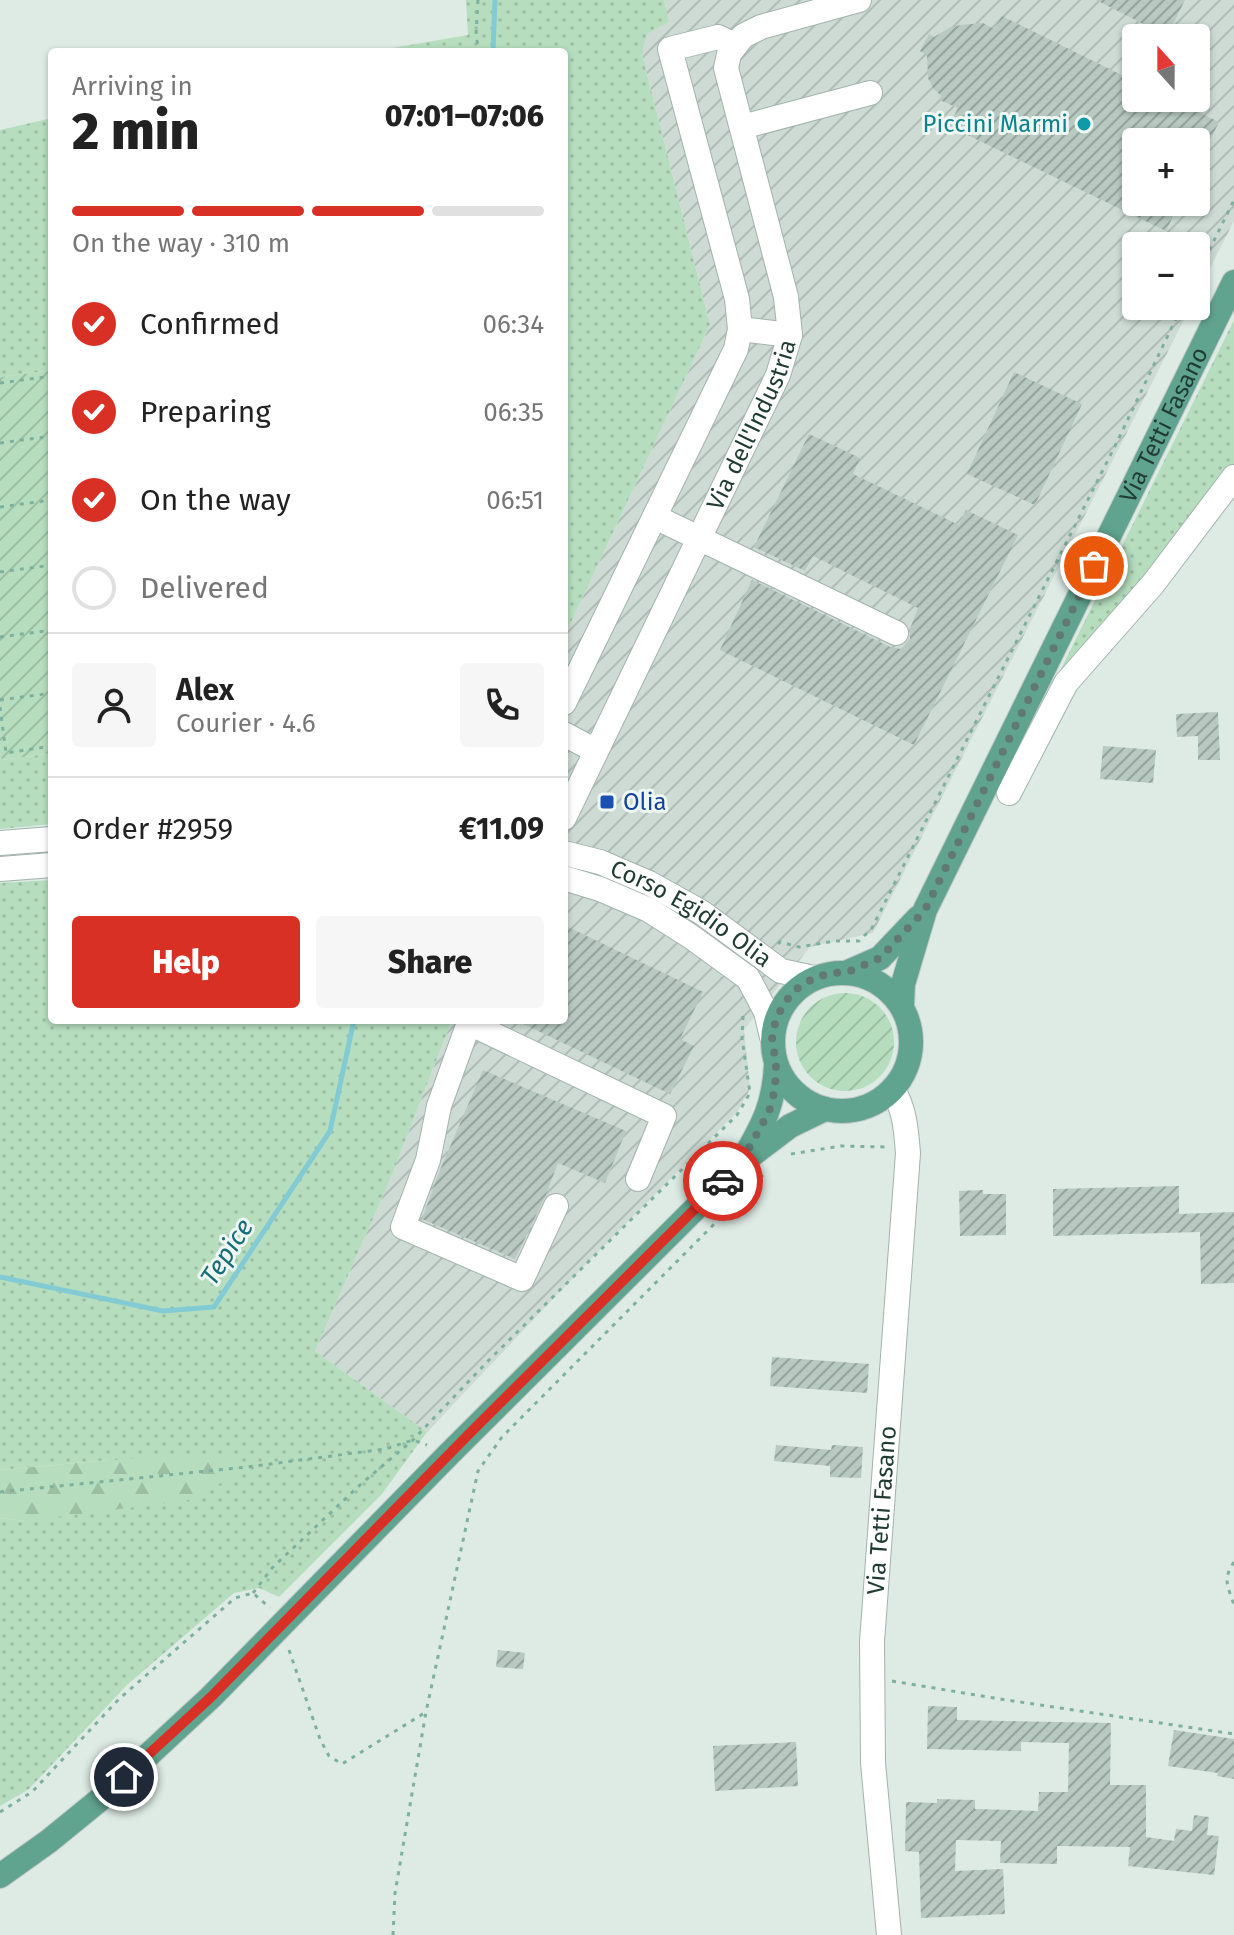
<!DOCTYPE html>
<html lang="en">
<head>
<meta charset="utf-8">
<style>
	:root { --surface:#fff; --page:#f6f6f6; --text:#222; --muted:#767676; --line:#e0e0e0; --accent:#d93025 }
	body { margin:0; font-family:"Fira Sans",sans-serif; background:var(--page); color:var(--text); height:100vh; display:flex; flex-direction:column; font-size:30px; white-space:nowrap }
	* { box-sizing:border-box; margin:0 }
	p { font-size:26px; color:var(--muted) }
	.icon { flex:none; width:44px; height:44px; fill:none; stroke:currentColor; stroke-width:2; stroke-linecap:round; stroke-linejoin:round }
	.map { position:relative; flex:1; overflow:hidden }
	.panel { position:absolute; left:48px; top:48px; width:520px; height:976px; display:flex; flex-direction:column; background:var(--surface); border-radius:8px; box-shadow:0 2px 6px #0004 }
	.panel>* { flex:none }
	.needle { width:52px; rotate:339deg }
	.fabs { position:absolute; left:1122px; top:24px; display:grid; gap:16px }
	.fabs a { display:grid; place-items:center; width:88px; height:88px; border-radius:8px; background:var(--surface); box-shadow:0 2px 6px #0004; font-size:40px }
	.pin { position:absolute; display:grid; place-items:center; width:68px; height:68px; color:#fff; margin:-34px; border:4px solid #fff; border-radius:50%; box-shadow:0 2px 8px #0007 }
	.courier { position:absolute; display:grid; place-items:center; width:80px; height:80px; margin:-40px; border:6px solid #d93025; border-radius:50%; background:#fff; color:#222; box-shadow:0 2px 10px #0007 }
	.headline em { font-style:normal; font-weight:800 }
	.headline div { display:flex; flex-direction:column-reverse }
	.headline { display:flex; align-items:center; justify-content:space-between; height:136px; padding:0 24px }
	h1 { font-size:52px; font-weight:800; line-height:60px }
	.bar { display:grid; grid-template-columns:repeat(4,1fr); gap:12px 8px; align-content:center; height:96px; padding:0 24px }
	.bar i { height:10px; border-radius:6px; background:var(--line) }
	.bar .selected { background:var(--accent) }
	.bar p { grid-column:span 4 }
	.line { display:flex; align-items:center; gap:20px; padding:0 24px; border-top:2px solid var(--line) }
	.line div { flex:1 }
	.round { display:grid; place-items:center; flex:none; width:84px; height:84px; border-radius:8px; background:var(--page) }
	ol { padding:0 24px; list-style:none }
	li { display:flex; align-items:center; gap:24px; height:88px }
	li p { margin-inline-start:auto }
	li .icon { padding:8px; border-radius:50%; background:var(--accent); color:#fff; stroke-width:4 }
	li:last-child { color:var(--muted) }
	li i { width:44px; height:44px; border:4px solid var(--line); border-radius:50% }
	.button { display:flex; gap:16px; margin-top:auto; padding:16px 24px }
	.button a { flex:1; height:92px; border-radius:8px; background:var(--accent); color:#fff; font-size:32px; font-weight:800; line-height:92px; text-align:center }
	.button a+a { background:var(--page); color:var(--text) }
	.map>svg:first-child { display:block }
</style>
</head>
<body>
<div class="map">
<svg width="1234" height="1935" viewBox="0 0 1234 1935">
	<defs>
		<pattern id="industrial-furrows" width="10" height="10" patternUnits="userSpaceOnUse" patternTransform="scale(2)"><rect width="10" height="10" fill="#cddbd4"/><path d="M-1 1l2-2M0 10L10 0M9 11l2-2" fill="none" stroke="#b0bdb6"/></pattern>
		<pattern id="grass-dots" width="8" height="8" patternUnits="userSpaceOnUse" patternTransform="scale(2)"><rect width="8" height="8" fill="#b6debe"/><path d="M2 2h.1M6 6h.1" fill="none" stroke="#9cbfa4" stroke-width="1.8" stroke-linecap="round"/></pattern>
		<pattern id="forest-firs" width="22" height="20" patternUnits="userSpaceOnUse" patternTransform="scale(2)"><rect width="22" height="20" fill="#b6debe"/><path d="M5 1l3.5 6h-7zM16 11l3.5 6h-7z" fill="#9cbfa4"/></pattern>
		<pattern id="garden-furrows" width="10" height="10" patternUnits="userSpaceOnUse" patternTransform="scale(2)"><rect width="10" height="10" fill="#b6debe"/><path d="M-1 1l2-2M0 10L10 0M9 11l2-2" fill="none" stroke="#9cbfa4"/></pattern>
		<pattern id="building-hatch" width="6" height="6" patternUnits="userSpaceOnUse" patternTransform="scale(2)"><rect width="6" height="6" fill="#b7c9c0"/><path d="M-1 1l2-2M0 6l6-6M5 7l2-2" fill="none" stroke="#94a49d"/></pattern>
	</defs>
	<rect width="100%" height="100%" fill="#deebe5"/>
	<path fill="url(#industrial-furrows)" fill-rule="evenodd" d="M664 0H1234V221L1196 296V246H1136V306H1191L873 933 810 947 744 1030 750 1089 737 1112 589 1261 427 1432 315 1351 389 1182 452 1020H564V770L569 759 564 756V637L710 325 642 54 647 34 669 22ZM1136 38H1196V98H1136ZM1136 142H1196V202H1136Z"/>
	<g fill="url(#grass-dots)">
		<path d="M466 0H664L669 22 647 34 642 54 710 325 564 637V52H369L468 35Z"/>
		<path d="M52 118V370L0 377V130Z"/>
		<path d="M1234 320V465L1185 526 1145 581 1055 681Z"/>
		<path d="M0 745 3 760 52 753V824L0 829Z"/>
		<path d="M52 880V1020H452L389 1182 315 1351 427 1432 382 1494 279 1597 259 1588 234 1593 127 1685 29 1789 0 1806V1518L25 1521 109 1460 0 1470V883Z"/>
	</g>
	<path fill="url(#forest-firs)" d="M229 1454 238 1462 237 1474 190 1500 25 1521 0 1518V1470L109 1460Z"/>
	<g fill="url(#garden-furrows)">
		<path d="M52 370V753L2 760 0 745V377Z"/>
		<circle cx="845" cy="1042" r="49"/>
	</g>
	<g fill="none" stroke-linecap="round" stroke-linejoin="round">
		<g stroke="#82cbd4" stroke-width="5">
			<path d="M493 52 495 0"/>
			<path d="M0 1277 163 1311 214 1307 330 1131 354 1020"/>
		</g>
	</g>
	<g fill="url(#building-hatch)">
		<path d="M1096 0H1185L1167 36Z"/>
		<path d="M1002 16 1136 82V98H1169L1219 122 1196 169V142H1136V202H1180L1166 231 949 126 958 108 940 100 941 96 933 88 928 78 927 55 920 51 929 34 934 37 951 27 961 25 983 23 994 29Z"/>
		<path d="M1014 372 1082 404 1035 505 967 474Z"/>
		<path d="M809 434 860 458 853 474 959 525 966 510 1018 535 914 745 720 650 752 580 890 647 901 649 910 639V629L918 608 813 556 805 571 754 547Z"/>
		<path d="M1218 712 1220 760H1198V736L1177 737 1176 714Z"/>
		<path d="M1103 746 1156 750 1153 783 1100 779Z"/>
		<path d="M564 925 703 992 680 1039 694 1046 670 1094 515 1020H564Z"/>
		<path d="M483 1070 626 1131 605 1183 558 1163 545 1197 515 1259 422 1219 440 1170Z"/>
		<path d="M1179 1186V1214L1234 1212V1283L1201 1284 1200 1232 1053 1236V1189Z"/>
		<path d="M983 1190V1194H1006V1235L960 1236 959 1191Z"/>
		<path d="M772 1357 869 1364 867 1393 770 1386Z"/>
		<path d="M776 1445 831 1450 832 1445 863 1447 861 1478 830 1477V1466L774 1461Z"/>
		<path d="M498 1650 525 1653 523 1669 496 1667Z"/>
		<path d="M928 1706 957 1707V1720L1111 1723 1110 1785H1146V1837L1174 1841 1176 1829 1192 1831 1194 1815 1209 1817 1207 1835 1219 1836 1214 1875 1128 1866 1130 1847 1057 1846V1864L1000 1863 1001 1841 956 1840 955 1871 1003 1869 1005 1914 921 1918 919 1852 905 1851 906 1802 937 1803V1799L975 1800V1809L1038 1811 1039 1792H1068L1069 1743 1021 1742V1751L927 1749Z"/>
		<path d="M1174 1730 1234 1739V1779L1217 1776 1218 1773 1168 1766Z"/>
		<path d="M796 1742 798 1786 715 1791 713 1746Z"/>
	</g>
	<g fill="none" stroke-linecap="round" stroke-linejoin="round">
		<g stroke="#a1b3ac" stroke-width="26">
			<g id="minor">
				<path d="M742 127 870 93"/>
				<path d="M740 329 790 335"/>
				<path d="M655 517 896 633"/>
				<path d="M564 703 736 349 740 329 737 299 670 49 718 37 735 45"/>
				<path d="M564 734 596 751"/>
				<path d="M1009 793 1066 683 1153 584 1234 477"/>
				<path id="s1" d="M564 818 778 375 790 335 786 297 726 68 729 54 743 36 761 27 859 0"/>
				<path d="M0 843 52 839"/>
				<path id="s2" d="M564 853 600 862 649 883 701 912 781 971 814 978"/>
				<path d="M0 869 52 865"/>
				<path d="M564 878 600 889 649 910 690 936 748 978 766 1012 772 1037"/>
				<path d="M470 1020 439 1106 428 1160 403 1227 522 1279 556 1206"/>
				<path d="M469 1023 664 1116 638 1179"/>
				<path id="s3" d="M889 1935 873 1763 872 1642 908 1153C906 1130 905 1110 893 1090"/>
			</g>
		</g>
		<g stroke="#c0c8c6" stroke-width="26">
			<g id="major">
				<path d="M848 972 880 958 918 918"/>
				<circle cx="842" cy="1042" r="69"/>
				<path id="s4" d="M902 1006 903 984 925 910 1234 282"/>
				<path d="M745 1156C764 1123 774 1104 776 1065"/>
				<path d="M0 1876 49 1841 103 1797 211 1697 449 1454 740 1164 790 1126 825 1109"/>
			</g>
		</g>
		<g stroke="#7db19e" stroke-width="3" stroke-dasharray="4 6" stroke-linecap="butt">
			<path d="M478 0 476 35 479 52"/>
			<path d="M1196 277 1234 200"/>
			<path d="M0 383 52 376"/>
			<path d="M0 443 52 436"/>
			<path d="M0 507 52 500"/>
			<path d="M0 572 52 565"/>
			<path d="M0 637 52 630"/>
			<path d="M0 700 52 693"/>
			<path d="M0 707 6 753 52 746"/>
			<path d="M778 944 780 942 799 947 835 941H859L872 928 1117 442 1182 306"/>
			<path d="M791 1154 841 1146 887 1147"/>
			<path d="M0 1492 247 1467 385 1449 413 1440 427 1445"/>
			<path d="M1234 1562C1222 1580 1228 1586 1234 1605"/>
			<path d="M253 1593 272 1568 361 1484 413 1440 488 1361 737 1115 750 1093 742 1038 743 1016"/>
			<path d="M289 1650 320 1739 329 1756 342 1764 426 1712"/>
			<path d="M892 1681 1000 1699 1234 1734"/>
			<path d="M0 1812 32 1792 119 1699 235 1598 253 1593 270 1608"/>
			<path d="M393 1935 395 1893 426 1712 478 1471 502 1437 763 1175"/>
		</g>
		<use href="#minor" stroke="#fff" stroke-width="24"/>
		<use href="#major" stroke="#60a38f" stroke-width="24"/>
	</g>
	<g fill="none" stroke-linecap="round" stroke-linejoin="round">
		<path stroke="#627971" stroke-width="8" stroke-dasharray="0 14.4" d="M723 1181 740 1164 769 1112 775 1089 776 1065 772 1037 776 1019 785 1002 798 988 814 978 831 973 848 972 880 958 925 910 1094 566"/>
		<path stroke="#d93025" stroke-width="10" d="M124 1777 211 1697 470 1433 723 1181"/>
	</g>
	<circle fill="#0f9aa8" stroke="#eff7f3" stroke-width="3" cx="1084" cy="124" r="8"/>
	<rect fill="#1a4fb4" stroke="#eff7f3" stroke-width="3" x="599" y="794" width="16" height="16" rx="4"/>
	<g text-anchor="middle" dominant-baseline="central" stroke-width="6" stroke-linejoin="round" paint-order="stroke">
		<g font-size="24" fill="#0d838f" stroke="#eff7f3" text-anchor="end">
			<text x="1068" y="124">Piccini Marmi</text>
		</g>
		<g font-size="24" fill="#1f3c32" stroke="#eff7f3">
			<text stroke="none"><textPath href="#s1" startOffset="436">Via dell'Industria</textPath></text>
			<text stroke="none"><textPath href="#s4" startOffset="640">Via Tetti Fasano</textPath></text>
			<text stroke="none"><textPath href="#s2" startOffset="142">Corso Egidio Olia</textPath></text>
			<text stroke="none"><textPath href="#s3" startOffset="426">Via Tetti Fasano</textPath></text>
		</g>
		<g font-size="24" fill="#164399" stroke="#eff7f3" text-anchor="start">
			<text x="623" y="802">Olia</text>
		</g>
		<g font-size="26" font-style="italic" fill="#166e7a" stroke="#eff7f3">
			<text transform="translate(227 1252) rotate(-57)">Tepice</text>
		</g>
	</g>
</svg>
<div class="fabs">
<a><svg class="needle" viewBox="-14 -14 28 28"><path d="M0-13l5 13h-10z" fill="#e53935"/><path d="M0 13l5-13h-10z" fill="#767676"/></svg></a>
<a>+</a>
<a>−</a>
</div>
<div class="pin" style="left:1094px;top:566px;background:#ea580c"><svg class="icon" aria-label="bag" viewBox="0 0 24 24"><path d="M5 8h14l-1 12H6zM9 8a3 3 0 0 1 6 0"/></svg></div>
<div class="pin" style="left:124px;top:1777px;background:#1f2937"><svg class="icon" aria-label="home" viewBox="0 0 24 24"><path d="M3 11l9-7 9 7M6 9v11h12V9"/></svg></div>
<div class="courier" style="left:723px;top:1181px"><svg class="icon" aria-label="car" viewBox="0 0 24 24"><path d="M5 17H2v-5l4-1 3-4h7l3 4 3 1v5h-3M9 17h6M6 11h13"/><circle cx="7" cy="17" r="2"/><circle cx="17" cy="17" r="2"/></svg></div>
<section class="panel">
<div class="headline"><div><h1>2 min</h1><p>Arriving in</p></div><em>07:01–07:06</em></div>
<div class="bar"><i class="selected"></i><i class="selected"></i><i class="selected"></i><i></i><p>On the way · 310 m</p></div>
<ol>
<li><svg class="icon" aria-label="check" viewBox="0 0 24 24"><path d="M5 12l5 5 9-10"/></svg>Confirmed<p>06:34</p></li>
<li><svg class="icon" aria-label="check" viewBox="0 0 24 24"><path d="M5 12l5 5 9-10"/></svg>Preparing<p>06:35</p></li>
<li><svg class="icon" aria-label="check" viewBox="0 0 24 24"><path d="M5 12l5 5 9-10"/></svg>On the way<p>06:51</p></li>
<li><i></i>Delivered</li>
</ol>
<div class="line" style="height:144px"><a class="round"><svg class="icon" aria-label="person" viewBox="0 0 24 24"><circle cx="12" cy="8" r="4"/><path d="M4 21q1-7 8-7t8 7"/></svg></a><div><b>Alex</b><p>Courier · 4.6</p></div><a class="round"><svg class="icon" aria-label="phone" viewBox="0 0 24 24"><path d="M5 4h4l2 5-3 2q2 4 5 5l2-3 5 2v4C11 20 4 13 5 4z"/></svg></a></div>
<div class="line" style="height:104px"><div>Order #2959</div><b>€11.09</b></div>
<div class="button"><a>Help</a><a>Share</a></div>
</section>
</div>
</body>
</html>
